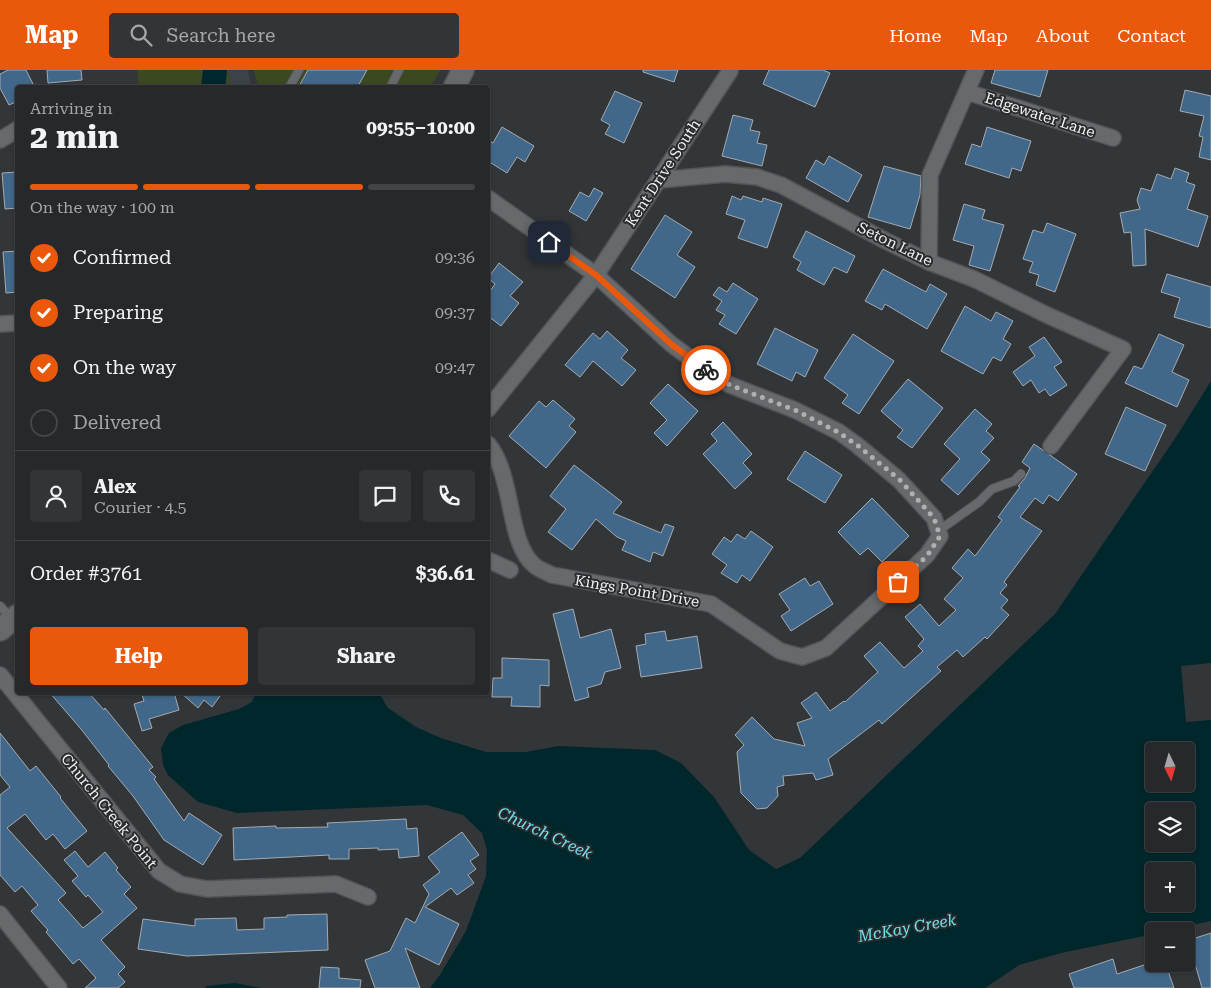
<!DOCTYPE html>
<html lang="en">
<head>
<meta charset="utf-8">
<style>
	:root { --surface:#26282b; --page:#323437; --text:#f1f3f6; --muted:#a4a6a9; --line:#424447; --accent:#ea580c }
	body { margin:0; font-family:"Roboto Serif",serif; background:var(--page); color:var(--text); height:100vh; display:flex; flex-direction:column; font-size:19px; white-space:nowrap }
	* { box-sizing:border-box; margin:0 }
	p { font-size:16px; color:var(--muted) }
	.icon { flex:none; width:28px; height:28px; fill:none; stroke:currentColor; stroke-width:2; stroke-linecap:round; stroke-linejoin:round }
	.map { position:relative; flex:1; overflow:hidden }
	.side { position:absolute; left:15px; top:15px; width:475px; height:610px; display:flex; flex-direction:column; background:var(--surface); border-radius:5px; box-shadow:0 1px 4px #0004,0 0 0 1px var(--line) }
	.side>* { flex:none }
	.needle { width:32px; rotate:175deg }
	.controls { position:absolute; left:1145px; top:672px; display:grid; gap:10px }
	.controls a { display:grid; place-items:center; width:50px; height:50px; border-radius:5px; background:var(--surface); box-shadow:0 1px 4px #0004,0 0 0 1px var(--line); font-size:25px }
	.pin { position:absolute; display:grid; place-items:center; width:42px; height:42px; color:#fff; margin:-21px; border-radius:10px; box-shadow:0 2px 8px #0006 }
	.courier { position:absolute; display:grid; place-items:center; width:50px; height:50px; margin:-25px; border:4px solid #ea580c; border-radius:50%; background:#fff; color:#222; box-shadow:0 1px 6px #0007 }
	.headline em { font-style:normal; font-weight:700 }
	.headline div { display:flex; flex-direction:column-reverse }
	.headline { display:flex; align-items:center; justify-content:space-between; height:85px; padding:0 15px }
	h1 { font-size:32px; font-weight:700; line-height:38px }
	.bar { display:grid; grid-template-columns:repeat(4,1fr); gap:8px 5px; align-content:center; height:60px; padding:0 15px }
	.bar i { height:6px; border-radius:4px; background:var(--line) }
	.bar .current { background:var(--accent) }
	.bar p { grid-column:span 4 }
	.line { display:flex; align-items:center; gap:12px; padding:0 15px; border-top:1px solid var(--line) }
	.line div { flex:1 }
	.round { display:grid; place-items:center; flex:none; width:52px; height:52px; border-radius:5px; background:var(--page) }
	ol { padding:0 15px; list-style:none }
	li { display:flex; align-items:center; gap:15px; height:55px }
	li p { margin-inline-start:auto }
	li .icon { padding:5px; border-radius:50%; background:var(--accent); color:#fff; stroke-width:4 }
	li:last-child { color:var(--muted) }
	li i { width:28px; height:28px; border:2px solid var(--line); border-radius:50% }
	.cta { display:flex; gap:10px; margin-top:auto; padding:10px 15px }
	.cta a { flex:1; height:58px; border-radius:5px; background:var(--accent); color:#fff; font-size:20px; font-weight:700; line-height:58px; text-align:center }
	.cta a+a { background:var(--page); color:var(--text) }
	header { display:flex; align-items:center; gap:30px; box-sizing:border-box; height:70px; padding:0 25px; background:var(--accent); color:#fff }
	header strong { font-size:24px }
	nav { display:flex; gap:28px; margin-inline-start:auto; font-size:18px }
	.search { width:350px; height:45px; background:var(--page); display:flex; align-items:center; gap:12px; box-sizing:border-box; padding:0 18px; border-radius:5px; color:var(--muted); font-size:19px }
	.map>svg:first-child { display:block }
</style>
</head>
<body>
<header>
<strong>Map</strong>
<div class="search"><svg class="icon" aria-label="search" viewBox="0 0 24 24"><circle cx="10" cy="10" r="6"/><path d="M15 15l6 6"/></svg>Search here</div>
<nav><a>Home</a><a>Map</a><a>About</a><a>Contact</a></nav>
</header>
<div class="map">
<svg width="1211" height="918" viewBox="0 0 1211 918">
	<rect width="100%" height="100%" fill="#333639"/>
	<path fill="#3b4349" d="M228 0H248L251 17H230Z"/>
	<g fill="#3c4820">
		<path d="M137 0H228L230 17H139Z"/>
		<path d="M254 0H440L430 18 258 17Z"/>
	</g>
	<g fill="#00272b" fill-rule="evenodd">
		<path d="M1211 311V593L1181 596 1186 652 1211 650V851L1164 861H1154V864L1061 883 1019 895 985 918H430L440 905 466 861 486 806 487 780 482 763 463 745 427 735 237 743 198 732 168 705 163 695 161 678 169 663 183 655 239 639 252 632 256 623H379L388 638 416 657 441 668 486 682H526L558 676 655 680 681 693 714 727 749 780 776 799 800 788 1055 544 1178 364ZM1154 681H1186V714H1154ZM1154 741H1186V774H1154ZM1154 801H1186V834H1154Z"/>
		<path d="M235 913 261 918H206V916Z"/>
	</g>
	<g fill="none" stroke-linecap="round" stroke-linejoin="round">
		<path stroke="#00272b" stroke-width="24" d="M213 18 215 0"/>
	</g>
	<g fill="#41678a" stroke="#a6aaad">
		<path d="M8 0H26L35 18H18V31L9 35 0 18V4Z"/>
		<path d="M47 0H81L82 10 48 13Z"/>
		<path d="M308 0H367L357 18H298Z"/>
		<path d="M643 0H678L674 12 643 2Z"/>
		<path d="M769 0H823L830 3 815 37 763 14Z"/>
		<path d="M995 0H1048L1040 27 991 13Z"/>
		<path d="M1185 20 1211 26V90L1199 87 1203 67 1199 66 1204 46 1180 41Z"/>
		<path d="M615 21 642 33 624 73 605 64 610 55 601 50Z"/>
		<path d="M733 45 753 50 750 60 760 62 757 73 767 75 762 96 722 86Z"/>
		<path d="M502 57 534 76 525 92 517 87 507 103 488 91V70L493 73Z"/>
		<path d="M987 57 1031 71 1021 101 1012 98 1009 108 965 94 972 74 981 77Z"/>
		<path d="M829 86 862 105 848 132 806 108 816 90 824 95Z"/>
		<path d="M884 96 921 106 920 125 910 159 868 147Z"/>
		<path d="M1175 98 1189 103 1186 112 1195 115 1187 139 1208 146 1198 177 1145 159 1146 195 1133 196 1131 162 1124 163 1120 143 1140 139 1137 130 1141 118 1151 121 1157 104 1171 109Z"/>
		<path d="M18 102V138L5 139 2 103Z"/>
		<path d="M594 118 603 123 586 151 569 141 580 122 589 127Z"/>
		<path d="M732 126 741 130 743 126 762 132 763 128 782 134 767 178 738 168 745 150 726 144Z"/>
		<path d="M964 134 985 140 982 149 1004 155 990 201 969 195 974 176 953 170Z"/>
		<path d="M665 145 692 162 677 185 695 197 675 228 631 199Z"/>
		<path d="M1047 153 1076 164 1055 222 1036 215 1039 205 1029 202 1033 192 1023 189 1033 160 1043 163Z"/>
		<path d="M806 161 855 186 847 203 834 197 824 215 797 200 801 192 793 187Z"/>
		<path d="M18 181V222L6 223 3 182Z"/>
		<path d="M499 193 523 212 510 226 519 233 501 256 488 246V224L495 214 488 208Z"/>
		<path d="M883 199 926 222 930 214 947 224 927 259 885 234 882 240 865 231Z"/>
		<path d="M1167 204 1211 217V258L1174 247 1180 228 1161 222Z"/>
		<path d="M733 213 758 229 736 264 719 254 725 245 716 240 722 231 713 225 719 217 727 222Z"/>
		<path d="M965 236 991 251 996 242 1013 251 1003 269 1011 274 1001 291 993 287 983 304 941 281Z"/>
		<path d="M775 258 818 280 805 307 796 302 792 311 757 294Z"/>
		<path d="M607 261 628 280 621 288 636 300 622 316 593 291 580 307 565 295 593 263 600 269Z"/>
		<path d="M853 264 894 291 859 344 842 333 848 325 824 308Z"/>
		<path d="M1159 264 1184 275 1172 302 1189 310 1177 337 1125 313 1134 296 1142 299Z"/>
		<path d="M1044 267 1062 292 1054 297 1067 315 1050 326 1045 319 1039 323 1031 310 1023 316 1013 302 1035 286 1029 277Z"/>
		<path d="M908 309 943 338 912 378 897 367 903 360 881 341Z"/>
		<path d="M668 314 698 341 667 376 654 363 667 350 650 333Z"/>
		<path d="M553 330 575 349 569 356 576 362 546 398 509 366 539 331 546 337Z"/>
		<path d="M1126 337 1166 355 1145 401 1105 384Z"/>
		<path d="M975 339 992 354 986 361 994 368 981 382 990 390 958 425 941 410 960 389 944 374Z"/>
		<path d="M723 352 752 384 743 393 752 403 735 419 703 384 717 371 711 364Z"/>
		<path d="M1034 374 1077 404 1058 431 1049 425 1043 434 1035 428 1020 447 1042 461 1004 512 1007 515 1000 523 1008 530 1001 538 1009 545 987 569 985 567 963 587 957 580 937 597 941 601 882 654 879 650 828 689 833 705 816 710 813 703 783 706 784 715 777 717 778 726 767 738 757 739 741 723 737 682 744 675 735 665 752 647 774 669 805 676 797 653 812 648 801 633 816 622 830 641 844 631 845 632 878 602 864 586 880 572 904 598 923 581 918 576 924 569 905 547 920 534 939 556 956 540 944 529 963 508 952 498 968 479 975 486 1002 450 998 447 1020 417 1018 416 1025 408 1030 398 1022 392Z"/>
		<path d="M805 381 842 405 825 433 787 409Z"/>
		<path d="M574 395 622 432 613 443 661 463 665 454 674 457 663 486 653 482 650 492 622 480 626 471 617 467 596 449 572 480 548 462 566 439 550 426Z"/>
		<path d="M872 428 909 466 882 492 868 478 860 485 838 462Z"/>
		<path d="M751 461 773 477 750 511 742 505 737 513 721 503 727 495 712 484 724 467 731 472 737 464 745 469Z"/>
		<path d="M805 508 810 516 819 511 833 534 791 561 781 546 790 540 779 524Z"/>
		<path d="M573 539 580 568 611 559 621 598 605 602 601 614 587 618 589 627 575 631 553 544Z"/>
		<path d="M665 561 667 571 697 566 702 598 641 607 636 576 646 574 645 564Z"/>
		<path d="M502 588 549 590V616L540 615V637L511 636 512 627H492L493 608H502Z"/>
		<path d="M49 622H88L104 640 105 638 153 697 149 700 156 707 154 709 184 751 189 743 222 765 203 795 164 770 133 726 108 696 109 695 81 659Z"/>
		<path d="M141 622H174L179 640 149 649 152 658 142 661 134 634 144 631Z"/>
		<path d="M180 622H223L212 637 204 630 198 638Z"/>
		<path d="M0 663 30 701 36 696 61 727 60 728 87 761 65 779 53 764 46 770 25 744 7 758 66 823 58 830 83 858 103 842 88 825 86 827 72 811 78 806 64 790 75 781 88 797 105 782 118 798 116 800 131 817 124 824 137 838 101 870 125 897 118 904 125 912 118 918H85L96 908 79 889 73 894 46 862 48 860 31 841 38 835 22 816 15 822 0 805V725L10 717 0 705Z"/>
		<path d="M406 749 407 759 417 758 419 786 399 788 398 779 378 780V778L349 779V789H329V785L234 790 233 758 276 756V758L328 757 327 753Z"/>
		<path d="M462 762 479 785 470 791 476 799 468 805 474 813 457 825 451 818 425 837 459 854 439 895 405 878 420 918H375L365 890 390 881 406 848 415 853 429 824 423 815 440 802 428 787Z"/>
		<path d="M327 844 328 880 187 886 138 879 143 849 195 856V849L236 848 237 860 264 859V848L287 847V845Z"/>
		<path d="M1211 863V918H1202L1194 890 1186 892V871Z"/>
		<path d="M1113 889 1117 904 1153 892 1156 902 1167 898 1174 918H1074L1069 904Z"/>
		<path d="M321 897 339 898V908L361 910 360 918H319Z"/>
	</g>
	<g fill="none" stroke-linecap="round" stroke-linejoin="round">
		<g stroke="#525558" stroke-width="10">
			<g id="lane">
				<path d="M289 18 299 0"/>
				<path d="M390 18 399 0"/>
				<path d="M938 461 979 432 992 419 1014 411 1021 404"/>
				<path d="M0 536 11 548"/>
			</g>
		</g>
		<g stroke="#525558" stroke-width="18">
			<g id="street">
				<path d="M967 22 1113 68"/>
				<path d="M0 70 18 59"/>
				<path d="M659 110 725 104 757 107 781 115 886 171 929 192 974 209 1047 245 1123 279 1051 376"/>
				<path d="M488 128 596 205 671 274 709 302 730 315 795 340 839 362 857 375 899 410 934 448 940 466 927 485 826 578 802 587 780 581 711 534 552 505C547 502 540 500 535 496 506 472 515 407 488 374"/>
				<path d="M929 192 930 105 976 0"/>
				<path d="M0 254 18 253"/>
				<path d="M488 339 596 205 730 1"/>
				<path d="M488 490 510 500"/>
				<path d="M0 605 159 801 180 814 207 819 336 814 368 827"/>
				<path d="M0 844 59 918"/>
			</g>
		</g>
		<g stroke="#525558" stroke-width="24">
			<g id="secondary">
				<path d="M454 18 463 0"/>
				<path d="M0 560 18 545"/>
			</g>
		</g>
		<use href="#lane" stroke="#676a6d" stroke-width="8"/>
		<use href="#street" stroke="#676a6d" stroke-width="15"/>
		<use href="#secondary" stroke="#676a6d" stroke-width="21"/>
	</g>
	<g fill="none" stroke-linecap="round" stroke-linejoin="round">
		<path stroke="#aeb0b3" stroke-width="5" stroke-dasharray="0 9" d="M706 300 730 315 795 340 838 362 857 375 900 410 934 448 940 466 927 486 898 512"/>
		<path stroke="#ea580c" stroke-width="6" d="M549 172 596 205 671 274 706 300"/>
	</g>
	<g text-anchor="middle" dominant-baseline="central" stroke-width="4" stroke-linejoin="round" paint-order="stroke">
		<g font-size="15" fill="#f0f2f4" stroke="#292c2f">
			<text transform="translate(1040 45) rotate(18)">Edgewater Lane</text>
			<text transform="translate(663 103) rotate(-57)">Kent Drive South</text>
			<text transform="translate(895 174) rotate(26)">Seton Lane</text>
			<text transform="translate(637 521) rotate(10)">Kings Point Drive</text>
			<text transform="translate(109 741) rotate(51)">Church Creek Point</text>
		</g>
		<g font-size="16" font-style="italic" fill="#73e0eb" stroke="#292c2f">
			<text transform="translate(545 763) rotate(25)">Church Creek</text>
			<text transform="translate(907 858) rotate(-10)">McKay Creek</text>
		</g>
	</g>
</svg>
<div class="controls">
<a><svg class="needle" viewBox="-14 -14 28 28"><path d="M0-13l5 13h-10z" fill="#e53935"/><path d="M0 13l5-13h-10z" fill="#a4a6a9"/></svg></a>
<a><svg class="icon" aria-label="layers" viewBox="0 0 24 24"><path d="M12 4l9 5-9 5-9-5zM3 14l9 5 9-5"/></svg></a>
<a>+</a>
<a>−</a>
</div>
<div class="pin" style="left:898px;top:512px;background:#ea580c"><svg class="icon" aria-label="bag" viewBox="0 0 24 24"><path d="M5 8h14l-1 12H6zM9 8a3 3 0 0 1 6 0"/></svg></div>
<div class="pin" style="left:549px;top:172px;background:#1f2937"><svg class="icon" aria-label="home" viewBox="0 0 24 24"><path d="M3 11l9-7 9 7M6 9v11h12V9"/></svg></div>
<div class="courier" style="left:706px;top:300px"><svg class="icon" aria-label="bike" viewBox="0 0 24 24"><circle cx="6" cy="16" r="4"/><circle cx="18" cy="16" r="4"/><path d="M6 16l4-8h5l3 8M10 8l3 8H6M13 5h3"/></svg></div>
<section class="side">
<div class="headline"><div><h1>2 min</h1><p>Arriving in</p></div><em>09:55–10:00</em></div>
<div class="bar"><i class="current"></i><i class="current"></i><i class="current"></i><i></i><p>On the way · 100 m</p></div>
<ol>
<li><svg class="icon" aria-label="check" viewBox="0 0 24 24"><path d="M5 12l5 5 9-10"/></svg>Confirmed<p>09:36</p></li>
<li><svg class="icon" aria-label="check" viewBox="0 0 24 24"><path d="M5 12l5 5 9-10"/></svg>Preparing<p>09:37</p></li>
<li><svg class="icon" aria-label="check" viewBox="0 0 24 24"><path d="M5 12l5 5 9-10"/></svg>On the way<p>09:47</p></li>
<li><i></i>Delivered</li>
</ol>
<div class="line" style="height:90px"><a class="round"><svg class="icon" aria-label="person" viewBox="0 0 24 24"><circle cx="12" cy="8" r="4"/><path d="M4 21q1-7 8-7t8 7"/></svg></a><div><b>Alex</b><p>Courier · 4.5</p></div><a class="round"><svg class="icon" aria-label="chat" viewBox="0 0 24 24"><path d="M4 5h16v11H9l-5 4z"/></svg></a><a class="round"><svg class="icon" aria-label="phone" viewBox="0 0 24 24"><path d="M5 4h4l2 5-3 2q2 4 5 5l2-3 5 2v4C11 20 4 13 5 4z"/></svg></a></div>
<div class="line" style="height:65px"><div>Order #3761</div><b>$36.61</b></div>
<div class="cta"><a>Help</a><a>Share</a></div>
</section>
</div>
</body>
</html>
